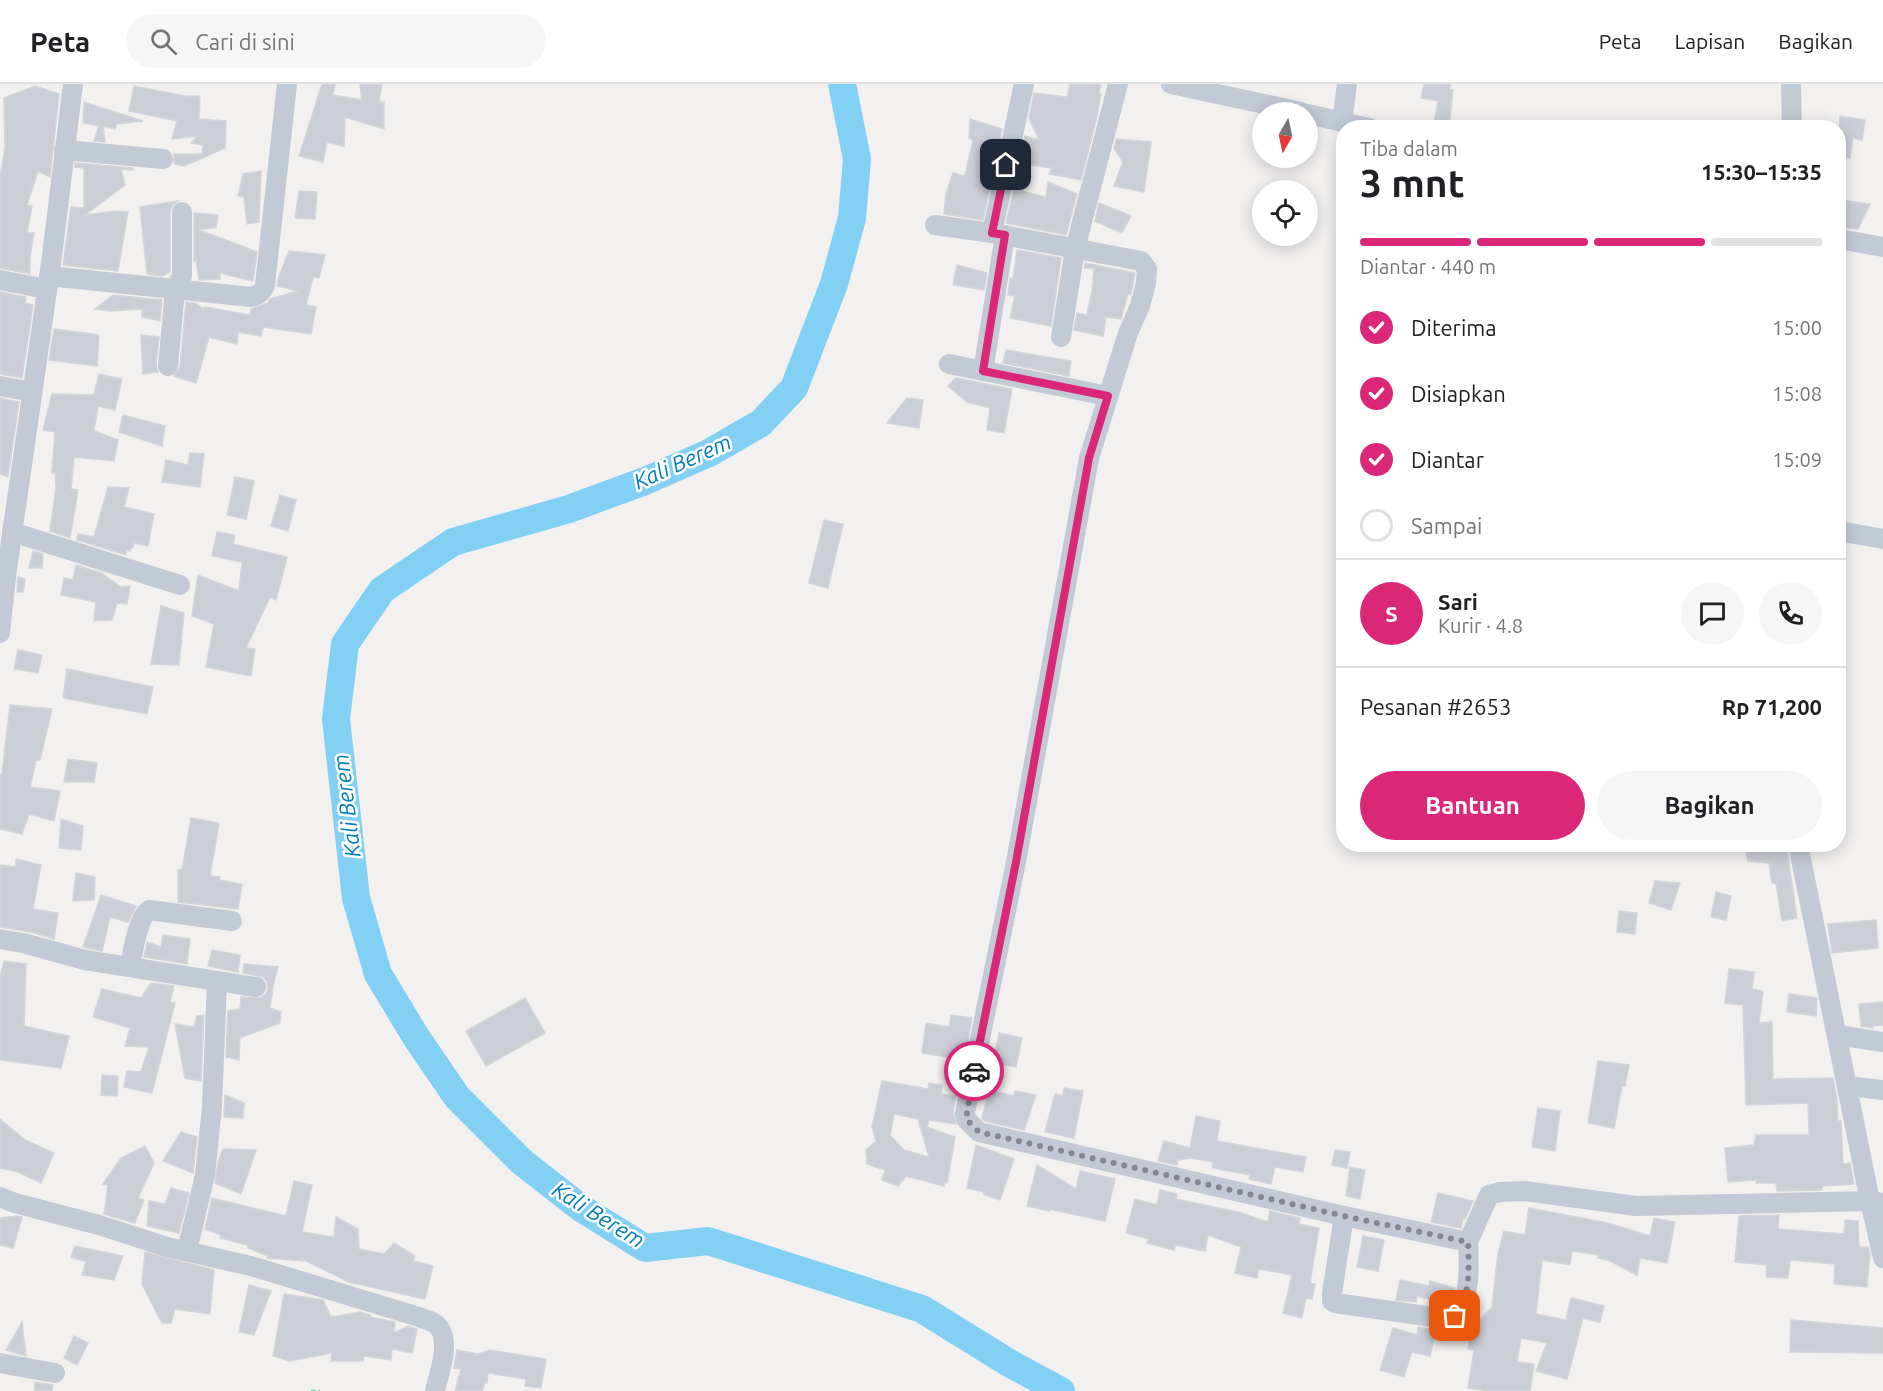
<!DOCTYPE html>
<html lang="id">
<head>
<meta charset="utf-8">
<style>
	:root { --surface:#fff; --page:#f6f6f6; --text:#202124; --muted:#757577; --line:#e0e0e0; --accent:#db2777 }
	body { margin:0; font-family:Ubuntu,sans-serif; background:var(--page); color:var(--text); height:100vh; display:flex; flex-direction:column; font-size:22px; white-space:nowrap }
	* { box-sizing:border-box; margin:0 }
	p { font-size:20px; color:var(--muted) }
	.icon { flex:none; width:33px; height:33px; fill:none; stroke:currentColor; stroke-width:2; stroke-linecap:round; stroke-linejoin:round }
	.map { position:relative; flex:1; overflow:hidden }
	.details { position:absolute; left:1336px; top:36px; width:510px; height:732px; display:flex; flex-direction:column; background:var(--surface); border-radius:24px; box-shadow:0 3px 15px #0003 }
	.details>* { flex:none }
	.needle { width:39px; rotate:189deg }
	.controls { position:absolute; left:1252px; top:18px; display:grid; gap:12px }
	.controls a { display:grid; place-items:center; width:66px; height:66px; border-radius:50%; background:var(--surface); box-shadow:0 3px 15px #0003; font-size:30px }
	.pin { position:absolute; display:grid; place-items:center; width:51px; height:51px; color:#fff; margin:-26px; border-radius:12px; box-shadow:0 3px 9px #0006 }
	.courier { position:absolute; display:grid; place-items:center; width:60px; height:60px; margin:-30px; border:4px solid #db2777; border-radius:50%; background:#fff; color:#222; box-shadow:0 2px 8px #0007 }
	.summary em { font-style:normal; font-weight:700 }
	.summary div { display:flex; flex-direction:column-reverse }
	.summary { display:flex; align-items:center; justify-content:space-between; height:102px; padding:0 24px }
	h1 { font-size:39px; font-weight:700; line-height:45px }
	.bar { display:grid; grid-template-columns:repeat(4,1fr); gap:9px 6px; align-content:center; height:72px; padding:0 24px }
	.bar i { height:8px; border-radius:4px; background:var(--line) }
	.bar .active { background:var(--accent) }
	.bar p { grid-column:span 4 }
	.line { display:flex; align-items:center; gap:15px; padding:0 24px; border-top:2px solid var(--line) }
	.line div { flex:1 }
	.round { display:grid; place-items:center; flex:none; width:63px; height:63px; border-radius:32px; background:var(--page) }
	ol { padding:0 24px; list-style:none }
	li { display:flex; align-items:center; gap:18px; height:66px }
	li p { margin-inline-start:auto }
	li .icon { padding:6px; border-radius:50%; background:var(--accent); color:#fff; stroke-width:4 }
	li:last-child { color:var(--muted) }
	li i { width:33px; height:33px; border:3px solid var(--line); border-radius:50% }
	.cta { display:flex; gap:12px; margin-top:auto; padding:12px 24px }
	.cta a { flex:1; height:69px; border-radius:36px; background:var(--accent); color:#fff; font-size:24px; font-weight:700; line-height:69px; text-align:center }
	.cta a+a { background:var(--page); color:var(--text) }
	header { display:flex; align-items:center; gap:36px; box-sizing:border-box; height:84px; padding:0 30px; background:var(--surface); border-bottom:2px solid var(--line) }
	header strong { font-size:28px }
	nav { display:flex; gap:33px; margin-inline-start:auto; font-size:21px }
	.search { width:420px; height:54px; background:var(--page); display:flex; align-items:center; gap:15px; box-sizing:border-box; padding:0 21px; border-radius:33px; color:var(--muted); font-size:22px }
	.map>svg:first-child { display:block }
</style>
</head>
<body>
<header>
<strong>Peta</strong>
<div class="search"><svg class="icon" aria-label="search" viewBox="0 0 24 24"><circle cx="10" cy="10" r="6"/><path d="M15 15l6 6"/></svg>Cari di sini</div>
<nav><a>Peta</a><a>Lapisan</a><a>Bagikan</a></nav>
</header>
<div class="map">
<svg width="1883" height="1307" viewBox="0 0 1883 1307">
	<rect width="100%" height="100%" fill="#f3f0f0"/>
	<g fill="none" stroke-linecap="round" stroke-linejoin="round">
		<path stroke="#83d0f5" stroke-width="28" d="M842 0 857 75 852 134 834 200 794 304 761 339 709 369 645 397 569 425 453 458 382 506 345 560 336 635 356 814 378 890 416 953 457 1013 522 1078 581 1124 645 1164 708 1157 922 1225 1009 1279 1061 1307"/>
	</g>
	<g fill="#cbced6" stroke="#d3d5dc" stroke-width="1.5" fill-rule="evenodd">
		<path d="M322 0H335L333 11 362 16 360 0H382L379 18H384V45L345 33 344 62 327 58 323 78 299 72Z"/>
		<path d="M1070 0H1101L1099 10H1101L1096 36 1081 96 1049 90 1052 84 1023 80 1021 73 1025 52 1039 56 1029 34 1034 9 1067 13Z"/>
		<path d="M1424 0H1451L1449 5 1453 6 1449 44H1433L1438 17 1421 14Z"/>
		<path d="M35 2 59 10 50 93 38 87 27 121 32 122 27 149H34L30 173V190L0 184V94L5 63 4 14Z"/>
		<path d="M134 2 184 12H200L199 35 226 37 225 64 184 82 174 80V70H202L203 61 191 59 198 52 172 55 177 37 129 27Z"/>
		<path d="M84 18 93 21 143 37 117 40 115 45 103 42 105 58 94 57 99 42 83 39Z"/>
		<path d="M1840 32 1865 36 1862 56 1853 54 1850 74 1839 73Z"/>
		<path d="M970 35 1002 45 983 136 944 130 946 110 953 89 965 92 973 56 969 54Z"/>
		<path d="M1116 55 1151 58 1144 108 1114 102 1123 78 1114 64Z"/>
		<path d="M75 79 133 84V86L121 85 125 101 85 131 116 127 128 128 118 187 63 181 71 123 84 124V84L75 83Z"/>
		<path d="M261 87 259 138 247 140 244 113 238 112 243 90Z"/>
		<path d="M1048 98 1077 110 1066 151 1006 139 1014 105 1046 113Z"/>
		<path d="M299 107 317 108 315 135 295 134Z"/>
		<path d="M1841 116 1870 120 1858 145 1839 143Z"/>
		<path d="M178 117 172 122 170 128V188L162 192 147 190 140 123Z"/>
		<path d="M1099 119 1131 132 1122 149 1095 137Z"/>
		<path d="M194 129 218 131 216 143 199 146 257 168 253 197 220 189V195L199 196 196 176 194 177Z"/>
		<path d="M1017 166 1061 174 1051 242 1010 234 1015 212 1008 211 1010 194 1013 195Z"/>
		<path d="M289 167 325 171 319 194 313 193 306 221 316 223 311 250 263 243 261 252 238 248 237 260 209 253 196 299 174 292 180 283 186 218 195 219 204 225V223L250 231 251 225 267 219V221L270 215 298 207 277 202 278 195Z"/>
		<path d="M1085 179 1135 189 1131 210H1128L1121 235 1106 233 1103 252 1074 246 1077 229 1087 231 1092 207 1094 184H1084Z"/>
		<path d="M957 181 987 189 984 206 953 201Z"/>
		<path d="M0 208 26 213 25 219 33 221 22 294 0 290Z"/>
		<path d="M113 211 162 216 160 237 142 233V225L109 227 95 225Z"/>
		<path d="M54 245 99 251 97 282 49 276Z"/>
		<path d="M141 251 159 253 156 281 158 288 143 290Z"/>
		<path d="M1006 266 1071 277 1069 292 1003 279Z"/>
		<path d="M99 290 122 295 115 326 98 322 94 347 118 356 114 377 74 373 71 405 78 406 70 454 50 447 56 404 55 389H52L55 348 43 346 52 310 94 311Z"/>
		<path d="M956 294 1012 305 1004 349 987 346 990 324 967 318 948 302Z"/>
		<path d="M0 314 19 318 8 393 0 390Z"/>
		<path d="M907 314 923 316 919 344 887 339Z"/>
		<path d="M123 331 165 342 162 362 119 348Z"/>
		<path d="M190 369 204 370 200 403 162 398 166 376 188 381Z"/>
		<path d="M235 393 254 397 246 435 227 431Z"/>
		<path d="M108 403 129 404 124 423 154 430 148 462 134 459 133 464H131L130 467 126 466V471L77 456 78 450 94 453Z"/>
		<path d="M280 411 296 416 288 447 271 442Z"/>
		<path d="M824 436 843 440 828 504 809 499Z"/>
		<path d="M217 448 235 451 233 460 287 473 276 516 270 513 246 564 255 565 251 592 206 583 214 540 192 532 198 491 239 507 242 478 212 472Z"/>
		<path d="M33 467 43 470 42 484H29Z"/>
		<path d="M76 481 101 489 121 503 130 502 127 520 117 519 112 536 94 537 96 518 61 511 64 494 73 496Z"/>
		<path d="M18 493 25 495 23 508H17Z"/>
		<path d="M161 522 184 529 179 581 151 580Z"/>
		<path d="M18 566 42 571 38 589 14 585Z"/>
		<path d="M67 585 153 603 147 630 63 614Z"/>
		<path d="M10 621 52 625 40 676H36L30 703 60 707 54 737 29 730 22 750 0 745V690H2Z"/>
		<path d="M68 675 97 679 94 698H64Z"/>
		<path d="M191 734 219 739 210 792 220 793 219 796 242 800 238 825 178 818V786H182Z"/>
		<path d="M61 735 83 742 81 766 59 764Z"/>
		<path d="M1744 760H1786L1797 834 1782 837 1776 800 1772 799 1769 779 1748 777Z"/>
		<path d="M16 775 41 781 33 825 58 829 54 855 31 848 0 843V781L16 783Z"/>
		<path d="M76 789 95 793 94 816 73 817Z"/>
		<path d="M1655 797 1680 799 1671 826 1649 819Z"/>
		<path d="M1716 808 1731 812 1726 836 1711 833Z"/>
		<path d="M101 811 136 822 128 838 110 833 102 867 83 863Z"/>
		<path d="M1619 827 1637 829 1635 850 1617 848Z"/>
		<path d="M1876 836 1878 864 1832 869 1828 840Z"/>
		<path d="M163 851 190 855 187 880 144 873 147 858 161 863Z"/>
		<path d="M212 866 240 871 238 888 208 882Z"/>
		<path d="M4 877 26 880 24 942 69 952 61 984 0 976V893Z"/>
		<path d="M244 880 278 883 273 902 270 924 281 928 280 939 240 954 239 976 226 973 228 927 240 925 241 913 260 914 266 910 268 904 267 898 263 893 243 889Z"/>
		<path d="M1729 885 1754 888 1752 905 1763 907 1759 939 1772 938 1773 995 1833 994 1837 1016 1838 1037H1841L1843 1080 1850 1079 1854 1100 1822 1102V1106L1777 1107 1776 1099H1756L1757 1096 1728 1098 1725 1064 1754 1061 1756 1051H1809L1808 1019 1746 1021 1743 921 1725 919Z"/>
		<path d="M151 899 174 902 170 918 175 919 152 1009 124 1003 127 987 141 988 149 963 125 962 130 944 93 933 102 905 141 914Z"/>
		<path d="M1789 910 1817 914 1816 932 1787 928Z"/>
		<path d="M525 914 545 949 486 982 466 947Z"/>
		<path d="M1883 918V941L1873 942V944L1861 942 1859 920Z"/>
		<path d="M204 931 201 997 185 994 175 940 194 943 197 932Z"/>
		<path d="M951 931 972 934 964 976 922 969 926 939 949 943Z"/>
		<path d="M999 949 1022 954 1016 983 993 979Z"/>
		<path d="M1598 977 1629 981 1625 1002H1622L1614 1044 1588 1039Z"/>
		<path d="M102 991 118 992 117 1012 101 1011Z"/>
		<path d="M882 997 928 1005 929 999 942 1001 941 1010 956 1012 953 1027 956 1040 929 1036 927 1043 955 1053 947 1099 944 1098V1102L906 1092 898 1102 882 1096 885 1086 867 1080 866 1066 876 1057 872 1043ZM894 1030 918 1035 929 1073 904 1066 890 1051Z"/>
		<path d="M1064 1004 1083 1007 1074 1054 1045 1048 1055 1010 1063 1012Z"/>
		<path d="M989 1006 1014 1012 1015 1007 1036 1011 1024 1046 985 1037 982 1034Z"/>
		<path d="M225 1011 244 1019 243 1034 224 1033Z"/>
		<path d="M1538 1024 1560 1027 1555 1067 1532 1063Z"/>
		<path d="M1196 1032 1220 1037 1217 1057 1306 1073 1303 1088 1275 1083 1271 1100 1249 1095 1250 1091 1212 1084 1213 1078 1191 1074 1178 1076 1177 1081 1158 1077 1164 1057 1190 1064Z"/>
		<path d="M0 1035 25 1056 54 1069 41 1099 18 1088 0 1084Z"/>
		<path d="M181 1048 197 1053 193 1089 163 1077Z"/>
		<path d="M976 1061 1014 1075 1000 1116 983 1110 984 1108 967 1104Z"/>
		<path d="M145 1062 154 1079 138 1114 144 1116 135 1139 104 1130 108 1101 103 1100 121 1074Z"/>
		<path d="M223 1065 256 1066 241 1110 215 1099 218 1078Z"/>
		<path d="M1335 1066 1350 1068 1347 1084 1332 1081Z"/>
		<path d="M1037 1081 1076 1105 1080 1087 1115 1095 1105 1137 1049 1125V1127L1027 1122Z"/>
		<path d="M1350 1083 1365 1086 1360 1115 1346 1112Z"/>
		<path d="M294 1097 312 1101 302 1148 334 1153 336 1133 358 1145 359 1165 384 1170 394 1159 415 1172 413 1177 433 1182 425 1215 349 1198 302 1175 303 1177 267 1174 268 1172 248 1164V1161L220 1154 221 1151 205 1145 212 1114 286 1132Z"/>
		<path d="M171 1104 189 1109 179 1149 147 1142 149 1117 165 1120Z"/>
		<path d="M1160 1106 1177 1110 1176 1115 1238 1128 1268 1138 1270 1127 1300 1134 1299 1140 1319 1144 1310 1199 1315 1200 1312 1215 1306 1214 1302 1234 1283 1229 1292 1191 1259 1185 1257 1194 1235 1189 1241 1163 1208 1151 1205 1167 1176 1161 1174 1166 1147 1159 1149 1155 1126 1149 1135 1115 1157 1121Z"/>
		<path d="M1438 1109 1473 1117 1465 1135 1463 1134 1461 1144 1431 1138Z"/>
		<path d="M1529 1124 1608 1139 1650 1152 1654 1134 1675 1138 1667 1179 1640 1174 1637 1191 1610 1177 1598 1174 1599 1171 1572 1167 1570 1181 1542 1176 1536 1230 1566 1236 1571 1214 1604 1222 1600 1238 1583 1234 1567 1295 1536 1287 1547 1259 1521 1254 1517 1278 1534 1280 1530 1307H1489L1468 1304 1474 1266 1468 1265 1472 1244 1492 1223 1498 1169 1504 1147 1525 1151Z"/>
		<path d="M1779 1131 1778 1145 1844 1150 1845 1136 1858 1137 1859 1163H1868L1870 1170 1867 1203 1834 1200 1835 1180 1790 1176 1788 1194 1766 1193 1767 1181 1735 1178 1739 1132Z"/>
		<path d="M17 1132 22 1133 13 1164 0 1161V1134Z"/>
		<path d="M1363 1152 1384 1156 1378 1187 1357 1183Z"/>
		<path d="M75 1162 123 1172 114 1196 82 1191 86 1178 71 1173Z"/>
		<path d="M145 1168 214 1186 210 1230 175 1225 171 1239H162L142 1200Z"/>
		<path d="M1400 1196 1429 1202 1430 1197 1455 1204 1449 1220 1417 1212 1416 1218 1396 1216Z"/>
		<path d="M249 1201 271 1207 254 1251 239 1248Z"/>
		<path d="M284 1210 323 1216 331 1233 360 1228 370 1231V1233L395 1238 394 1249 408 1242 417 1245 412 1269 392 1265 391 1276 364 1272 363 1277H331L332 1269 290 1277 273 1272Z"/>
		<path d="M1791 1236 1883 1244V1269L1790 1268Z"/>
		<path d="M22 1238 26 1272 6 1266Z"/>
		<path d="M1418 1243 1436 1246 1430 1272 1412 1268 1404 1293 1380 1286 1393 1244 1417 1251Z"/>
		<path d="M74 1252 88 1259 77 1281 64 1274Z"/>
		<path d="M457 1266 478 1270 490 1266 546 1275 541 1304 525 1302 526 1295 488 1289 487 1299 485 1298 482 1307H455L461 1285 454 1284Z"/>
		<path d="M35 1298 53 1301 52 1307H35Z"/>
	</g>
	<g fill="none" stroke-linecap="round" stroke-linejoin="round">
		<path stroke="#6fd6af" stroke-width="3" stroke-dasharray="4.5 3" stroke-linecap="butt" d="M311 1307H320"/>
		<g stroke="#c2cad6" stroke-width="20">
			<path d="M1171 0 1301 28"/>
			<path d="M1791 0 1792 44"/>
			<path d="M1308 30 1369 44"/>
			<path d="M1342 38 1347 0"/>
			<path d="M64 66 163 75"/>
			<path d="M935 141 992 149 1141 177 1147 185 1146 199 1140 222 1128 249 1089 374 1016 778 965 1029 966 1035 979 1048 1344 1132 1468 1158C1469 1181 1471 1213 1456 1232L1440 1234 1335 1219 1332 1217V1209L1344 1132"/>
			<path d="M992 149 1024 0"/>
			<path d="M1839 155 1883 163"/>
			<path d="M49 192 251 213C258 211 262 209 265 201L287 0"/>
			<path d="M0 196 47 205"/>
			<path d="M1061 253 1075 165 1118 0"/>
			<path d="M949 280 1108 312"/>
			<path d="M168 282 175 206 182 192V128"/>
			<path d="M983 287 1005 151"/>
			<path d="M0 302 32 308"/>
			<path d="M1839 447 1883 455"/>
			<path d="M12 448 180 501"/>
			<path d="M0 549 7 485 52 172 73 0"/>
			<path d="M1798 760 1870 1117 1883 1174"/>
			<path d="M0 855 23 859 85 876 256 903"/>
			<path d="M130 883C133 868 137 835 149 826L232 837"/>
			<path d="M1837 951 1883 958"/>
			<path d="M1848 1002 1883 1006"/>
			<path d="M0 1113 15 1119 99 1141 167 1163 251 1182 419 1233C424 1235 432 1237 437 1241 452 1256 439 1289 435 1307"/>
			<path d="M1468 1158 1489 1111 1500 1108 1524 1107 1636 1122 1870 1117 1883 1119"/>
			<path d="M187 1167 205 1091 212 1023 217 897"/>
			<path d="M0 1279 55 1289"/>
		</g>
	</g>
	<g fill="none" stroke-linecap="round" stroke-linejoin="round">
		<path stroke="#838892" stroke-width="6" stroke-dasharray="0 10.8" d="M974 987 966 1035 979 1048 1344 1132 1468 1158C1469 1181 1471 1213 1455 1232"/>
		<path stroke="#db2777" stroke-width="8" d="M974 987 1016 778 1089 374 1108 312 983 287 1005 151 992 149 1006 81"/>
	</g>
	<g text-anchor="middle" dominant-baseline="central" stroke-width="5" stroke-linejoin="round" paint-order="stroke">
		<g font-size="22" font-style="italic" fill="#007cb8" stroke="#fff">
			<text transform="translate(682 377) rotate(-24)">Kali Berem</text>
			<text transform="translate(346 722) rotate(-97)">Kali Berem</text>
			<text transform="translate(599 1130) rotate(32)">Kali Berem</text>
		</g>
	</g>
</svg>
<div class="controls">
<a><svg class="needle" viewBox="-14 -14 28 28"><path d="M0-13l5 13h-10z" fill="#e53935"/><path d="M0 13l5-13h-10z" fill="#757577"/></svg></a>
<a><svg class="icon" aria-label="locate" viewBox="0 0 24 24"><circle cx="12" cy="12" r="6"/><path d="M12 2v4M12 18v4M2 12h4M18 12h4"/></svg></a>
</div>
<div class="pin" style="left:1455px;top:1232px;background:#ea580c"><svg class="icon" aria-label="bag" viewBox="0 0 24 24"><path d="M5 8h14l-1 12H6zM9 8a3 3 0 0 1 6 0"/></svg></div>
<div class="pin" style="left:1006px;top:81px;background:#1f2937"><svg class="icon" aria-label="home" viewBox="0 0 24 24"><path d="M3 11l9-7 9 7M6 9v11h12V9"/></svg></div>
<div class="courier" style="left:974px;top:987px"><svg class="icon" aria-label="car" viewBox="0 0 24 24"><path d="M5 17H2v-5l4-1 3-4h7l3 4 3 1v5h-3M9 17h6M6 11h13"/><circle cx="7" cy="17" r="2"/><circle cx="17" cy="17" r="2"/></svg></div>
<section class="details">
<div class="summary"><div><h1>3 mnt</h1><p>Tiba dalam</p></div><em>15:30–15:35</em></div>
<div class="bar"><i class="active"></i><i class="active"></i><i class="active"></i><i></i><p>Diantar · 440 m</p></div>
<ol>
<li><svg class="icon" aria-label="check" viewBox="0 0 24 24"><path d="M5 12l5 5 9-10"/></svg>Diterima<p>15:00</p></li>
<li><svg class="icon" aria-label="check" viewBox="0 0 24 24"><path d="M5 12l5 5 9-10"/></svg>Disiapkan<p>15:08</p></li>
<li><svg class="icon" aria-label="check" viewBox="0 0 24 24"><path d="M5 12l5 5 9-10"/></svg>Diantar<p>15:09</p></li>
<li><i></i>Sampai</li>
</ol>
<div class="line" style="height:108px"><b class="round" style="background:var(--accent);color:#fff">S</b><div><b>Sari</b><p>Kurir · 4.8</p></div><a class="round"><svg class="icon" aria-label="chat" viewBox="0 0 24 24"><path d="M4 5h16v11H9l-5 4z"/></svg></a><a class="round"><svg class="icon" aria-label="phone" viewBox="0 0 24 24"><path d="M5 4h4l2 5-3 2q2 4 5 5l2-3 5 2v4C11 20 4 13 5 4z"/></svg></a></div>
<div class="line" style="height:78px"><div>Pesanan #2653</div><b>Rp 71,200</b></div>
<div class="cta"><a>Bantuan</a><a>Bagikan</a></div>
</section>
</div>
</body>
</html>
